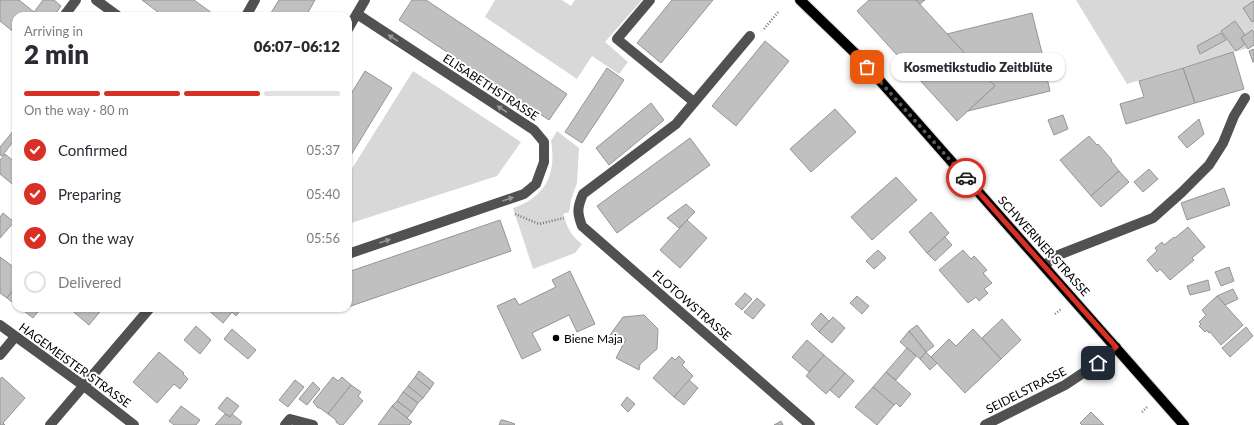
<!DOCTYPE html>
<html lang="en">
<head>
<meta charset="utf-8">
<style>
	:root { --surface:#fff; --page:#f2f2f3; --text:#2b2b33; --muted:#7c7c81; --line:#e1e1e2; --accent:#d93025 }
	body { margin:0; font-family:Lato,sans-serif; background:var(--page); color:var(--text); height:100vh; display:flex; flex-direction:column; font-size:15px; white-space:nowrap }
	* { box-sizing:border-box; margin:0 }
	p { font-size:13px; color:var(--muted) }
	.icon { flex:none; width:22px; height:22px; fill:none; stroke:currentColor; stroke-width:2; stroke-linecap:round; stroke-linejoin:round }
	.map { position:relative; flex:1; overflow:hidden }
	.details { position:absolute; left:12px; top:12px; width:340px; height:300px; display:flex; flex-direction:column; background:var(--surface); border-radius:12px; box-shadow:0 1px 3px #0004 }
	.details>* { flex:none }
	.pin { position:absolute; display:grid; place-items:center; width:34px; height:34px; color:#fff; margin:-17px; border-radius:8px; box-shadow:0 2px 6px #0006 }
	.courier { position:absolute; display:grid; place-items:center; width:40px; height:40px; margin:-20px; border:3px solid #d93025; border-radius:50%; background:#fff; color:#222; box-shadow:0 1px 5px #0007 }
	.bubble { position:absolute; height:28px; border-radius:12px; background:var(--surface); box-shadow:0 1px 3px #0004; font-size:13px; font-weight:800; line-height:28px; text-align:center }
	.overview em { font-style:normal; font-weight:800 }
	.overview div { display:flex; flex-direction:column-reverse }
	.overview { display:flex; align-items:center; justify-content:space-between; height:68px; padding:0 12px }
	h1 { font-size:26px; font-weight:800; line-height:30px }
	.bar { display:grid; grid-template-columns:repeat(4,1fr); gap:6px 4px; align-content:center; height:48px; padding:0 12px }
	.bar i { height:5px; border-radius:3px; background:var(--line) }
	.bar .active { background:var(--accent) }
	.bar p { grid-column:span 4 }
	ol { padding:0 12px; list-style:none }
	li { display:flex; align-items:center; gap:12px; height:44px }
	li p { margin-inline-start:auto }
	li .icon { padding:4px; border-radius:50%; background:var(--accent); color:#fff; stroke-width:4 }
	li:last-child { color:var(--muted) }
	li i { width:22px; height:22px; border:2px solid var(--line); border-radius:50% }
	.map>svg:first-child { display:block }
</style>
</head>
<body>
<div class="map">
<svg width="1254" height="425" viewBox="0 0 1254 425">
	<rect width="100%" height="100%" fill="#fff"/>
	<g fill="#d8d8d8">
		<path d="M495 0H562L571 6 575 0H642L605 42 628 62 619 74 592 56 577 79 485 17Z"/>
		<path d="M1076 0H1254V46L1127 84Z"/>
		<path d="M413 71 521 142 497 176 348 224V175Z"/>
		<path d="M557 131 579 148 577 183 571 200 569 212 563 214C567 227 571 236 582 244L575 253 533 269 513 208C545 198 557 174 551 141Z"/>
	</g>
	<g fill="#c0c0c0" stroke="#959595">
		<path d="M0 0H19L34 12 43 0H54L61 6 54 16H16V34L0 21Z"/>
		<path d="M142 0H194L216 16H163Z"/>
		<path d="M279 0H315L306 16H269Z"/>
		<path d="M412 0H426L567 94 549 120 399 20Z"/>
		<path d="M672 0H713L661 63 637 43Z"/>
		<path d="M869 0H916L995 86 957 121 857 11Z"/>
		<path d="M916 0H925L920 4Z"/>
		<path d="M1254 1V21L1252 22 1243 8Z"/>
		<path d="M1032 13 1045 65 1060 61 1063 74 1047 78 1050 91 968 111 995 86 947 34Z"/>
		<path d="M1235 21 1245 35 1241 38 1245 44 1236 51 1221 31Z"/>
		<path d="M1252 30 1254 32V45L1248 49 1241 38Z"/>
		<path d="M1221 33 1226 40 1200 54 1197 46Z"/>
		<path d="M765 41 789 61 736 126 712 106Z"/>
		<path d="M1254 49V62H1253L1249 51Z"/>
		<path d="M1233 52 1244 89 1195 103 1183 68Z"/>
		<path d="M607 68 624 80 582 143 565 132Z"/>
		<path d="M1183 68 1195 103 1126 124 1120 104 1144 97 1139 81Z"/>
		<path d="M365 71 392 88 348 160V99Z"/>
		<path d="M651 103 664 120 609 165 596 148Z"/>
		<path d="M835 109 856 132 811 172 790 149Z"/>
		<path d="M1063 115 1068 129 1054 135 1048 120Z"/>
		<path d="M1199 119 1204 134 1187 148 1178 137Z"/>
		<path d="M14 130 16 132V138L2 156 0 155V147Z"/>
		<path d="M1089 136 1097 145 1098 144 1112 160 1111 161 1119 171 1091 196 1060 160Z"/>
		<path d="M690 138 710 165 617 233 597 206Z"/>
		<path d="M5 154 16 163V187L0 174V160Z"/>
		<path d="M1149 169 1158 179 1143 192 1134 182Z"/>
		<path d="M1119 171 1129 182 1101 207 1091 196Z"/>
		<path d="M896 177 917 200 872 240 851 217Z"/>
		<path d="M1224 188 1230 205 1187 220 1181 203Z"/>
		<path d="M686 204 695 212 679 228 667 218Z"/>
		<path d="M931 212 949 233 927 253 909 232Z"/>
		<path d="M3 213 14 222 0 238V217Z"/>
		<path d="M500 220 511 251 348 307V272Z"/>
		<path d="M687 220 707 238 680 268 660 250Z"/>
		<path d="M1188 227 1205 247 1192 258 1194 260 1170 280 1160 269 1157 272 1147 260 1157 251 1155 248 1162 242 1164 245 1174 237 1175 238Z"/>
		<path d="M945 237 952 245 935 261 927 253Z"/>
		<path d="M878 250 886 258 874 269 866 261Z"/>
		<path d="M963 250 971 259 974 256 987 270 983 273 992 283 984 289 988 293 979 301 976 297 968 303 939 270Z"/>
		<path d="M0 257 15 268 16 266V286L7 298 0 293Z"/>
		<path d="M1229 267 1234 281 1221 286 1215 272Z"/>
		<path d="M570 271 595 324 577 332 569 315 532 333 541 350 522 359 497 306 515 298 519 305 556 287 552 280Z"/>
		<path d="M1208 280 1210 290 1190 295 1187 286Z"/>
		<path d="M16 286V305L7 298Z"/>
		<path d="M1233 289 1238 299 1225 305 1217 296Z"/>
		<path d="M745 293 752 299 742 310 735 304Z"/>
		<path d="M857 296 869 306 862 314 850 303Z"/>
		<path d="M1217 296 1243 325 1221 345 1210 332 1209 333 1207 330 1205 332 1199 326 1201 324 1199 322 1206 315 1202 310Z"/>
		<path d="M757 298 765 305 753 319 744 312Z"/>
		<path d="M20 308H41L33 318Z"/>
		<path d="M69 308H103L89 325Z"/>
		<path d="M206 308H242L236 316 232 312 223 323Z"/>
		<path d="M821 313 829 321 819 332 811 324Z"/>
		<path d="M644 315 658 329 657 349 640 364 639 370 616 358 626 339 610 335 623 317Z"/>
		<path d="M833 317 845 328 832 343 819 332Z"/>
		<path d="M1002 319 1021 340 1001 359 982 338Z"/>
		<path d="M917 325 934 346 926 352 909 331Z"/>
		<path d="M196 326 211 340 200 354 184 340Z"/>
		<path d="M1246 327 1253 336 1230 357 1222 348Z"/>
		<path d="M232 329 256 350 248 359 224 339Z"/>
		<path d="M973 329 1001 359 965 393 931 357 949 339 956 346Z"/>
		<path d="M909 331 926 352 920 359 900 342Z"/>
		<path d="M807 340 824 355 809 372 792 357Z"/>
		<path d="M907 348 916 356 896 380 886 372Z"/>
		<path d="M159 352 184 373 183 374 188 379 180 389 174 384 157 403 133 382Z"/>
		<path d="M926 352 937 363 930 370 920 359Z"/>
		<path d="M824 355 845 373 826 394 806 376Z"/>
		<path d="M679 356 685 362 682 365 693 376 674 397 653 378 672 357 675 360Z"/>
		<path d="M419 371 434 383 430 389 415 377Z"/>
		<path d="M886 372 911 394 900 407 896 403 894 405 873 387Z"/>
		<path d="M845 373 854 381 839 398 830 390Z"/>
		<path d="M2 377 25 398 3 423 5 425H0V379Z"/>
		<path d="M333 377 338 381 342 377 351 385 328 414 320 408H318L313 402Z"/>
		<path d="M415 377 430 389 423 398 408 386Z"/>
		<path d="M295 380 304 387 288 407 279 400Z"/>
		<path d="M689 380 698 388 684 405 674 397Z"/>
		<path d="M313 382 320 389 307 405 299 399Z"/>
		<path d="M351 385 361 392 358 396 363 401 343 425H340L336 422V420L328 414Z"/>
		<path d="M408 386 423 398 418 403 403 392Z"/>
		<path d="M873 387 894 405 877 425 855 407Z"/>
		<path d="M403 392 418 403 412 412 397 401Z"/>
		<path d="M227 397 239 406 230 417 218 408Z"/>
		<path d="M627 397 635 404 628 412 621 405Z"/>
		<path d="M397 401 412 412 407 418 392 406Z"/>
		<path d="M181 406 200 420 196 425H174L169 421Z"/>
		<path d="M392 406 412 422 409 425H378Z"/>
		<path d="M1091 412 1104 425H1082L1080 423Z"/>
		<path d="M225 414 230 417 232 414 242 422 240 425H215Z"/>
		<path d="M501 420H503L515 424 514 425H499Z"/>
		<path d="M781 421 783 425H774Z"/>
	</g>
	<g fill="none" stroke-linecap="round" stroke-linejoin="round">
		<g stroke="#dbdbdb" stroke-width="12">
			<path id="major" d="M800 0 858 56 914 119 1184 425"/>
		</g>
		<g stroke="#737373" stroke-width="2.5" stroke-dasharray="1 2" stroke-linecap="butt">
			<path d="M764 29 779 11"/>
			<path d="M348 93 351 95"/>
			<path d="M515 214 539 224 564 218"/>
			<path d="M1055 314 1061 309"/>
			<path d="M1142 412 1147 407"/>
		</g>
		<g stroke="#515151" stroke-width="10">
			<path d="M96 0 118 16"/>
			<path d="M650 0 617 39 694 102"/>
			<path d="M64 16 76 0"/>
			<path d="M246 16 255 0"/>
			<path d="M348 29 365 0"/>
			<path d="M750 36 676 124 583 194C577 208 577 213 582 226L810 425"/>
			<path d="M348 254 524 194 536 184 544 162V142L534 130 357 14"/>
			<path d="M1044 266 1056 256 1153 218 1181 193 1209 165 1223 143 1234 116 1245 98"/>
			<path d="M0 325 84 386 134 425"/>
			<path d="M0 355 15 337"/>
			<path d="M50 425 150 308"/>
			<path d="M285 425 290 419 313 425"/>
			<path d="M985 425 1065 385 1098 363 1116 347"/>
		</g>
		<use href="#major" stroke="#000" stroke-width="10"/>
	</g>
	<defs><path id="oneway-solid" d="M-6-.8H1V-3.2L6.5 0L1 3.2V.8H-6Z"/></defs>
	<g fill="#979797">
		<use href="#oneway-solid" transform="translate(393 38) rotate(-147)"/>
		<use href="#oneway-solid" transform="translate(502 109) rotate(-147)"/>
		<use href="#oneway-solid" transform="translate(508 199) rotate(-19)"/>
		<use href="#oneway-solid" transform="translate(385 241) rotate(-19)"/>
	</g>
	<g fill="none" stroke-linecap="round" stroke-linejoin="round">
		<path stroke="#595959" stroke-width="4" stroke-dasharray="0 7.2" d="M867 67 966 178"/>
		<path stroke="#d93025" stroke-width="5" d="M966 178 1116 347 1098 363"/>
	</g>
	<circle fill="#000" stroke="#fff" stroke-width="1.5" cx="556" cy="338" r="4"/>
	<g text-anchor="middle" dominant-baseline="central" stroke-width="4" stroke-linejoin="round" paint-order="stroke">
		<g font-size="12" fill="#000" stroke="#fff">
			<text transform="translate(491 87) rotate(33)">ELISABETHSTRASSE</text>
			<text transform="translate(1044 246) rotate(48)">SCHWERINER STRASSE</text>
			<text transform="translate(692 305) rotate(41)">FLOTOWSTRASSE</text>
			<text transform="translate(75 365) rotate(36)">HAGEMEISTER STRASSE</text>
			<text transform="translate(1026 390) rotate(-27)">SEIDELSTRASSE</text>
		</g>
		<g font-size="12" fill="#000" stroke="#fff" text-anchor="start">
			<text x="564" y="338">Biene Maja</text>
		</g>
	</g>
</svg>
<div class="pin" style="left:867px;top:67px;background:#ea580c"><svg class="icon" aria-label="bag" viewBox="0 0 24 24"><path d="M5 8h14l-1 12H6zM9 8a3 3 0 0 1 6 0"/></svg></div>
<div class="pin" style="left:1098px;top:363px;background:#1f2937"><svg class="icon" aria-label="home" viewBox="0 0 24 24"><path d="M3 11l9-7 9 7M6 9v11h12V9"/></svg></div>
<div class="courier" style="left:966px;top:178px"><svg class="icon" aria-label="car" viewBox="0 0 24 24"><path d="M5 17H2v-5l4-1 3-4h7l3 4 3 1v5h-3M9 17h6M6 11h13"/><circle cx="7" cy="17" r="2"/><circle cx="17" cy="17" r="2"/></svg></div>
<div class="bubble" style="left:891px;top:53px;width:174px">Kosmetikstudio Zeitblüte</div>
<section class="details">
<div class="overview"><div><h1>2 min</h1><p>Arriving in</p></div><em>06:07–06:12</em></div>
<div class="bar"><i class="active"></i><i class="active"></i><i class="active"></i><i></i><p>On the way · 80 m</p></div>
<ol>
<li><svg class="icon" aria-label="check" viewBox="0 0 24 24"><path d="M5 12l5 5 9-10"/></svg>Confirmed<p>05:37</p></li>
<li><svg class="icon" aria-label="check" viewBox="0 0 24 24"><path d="M5 12l5 5 9-10"/></svg>Preparing<p>05:40</p></li>
<li><svg class="icon" aria-label="check" viewBox="0 0 24 24"><path d="M5 12l5 5 9-10"/></svg>On the way<p>05:56</p></li>
<li><i></i>Delivered</li>
</ol>
</section>
</div>
</body>
</html>
